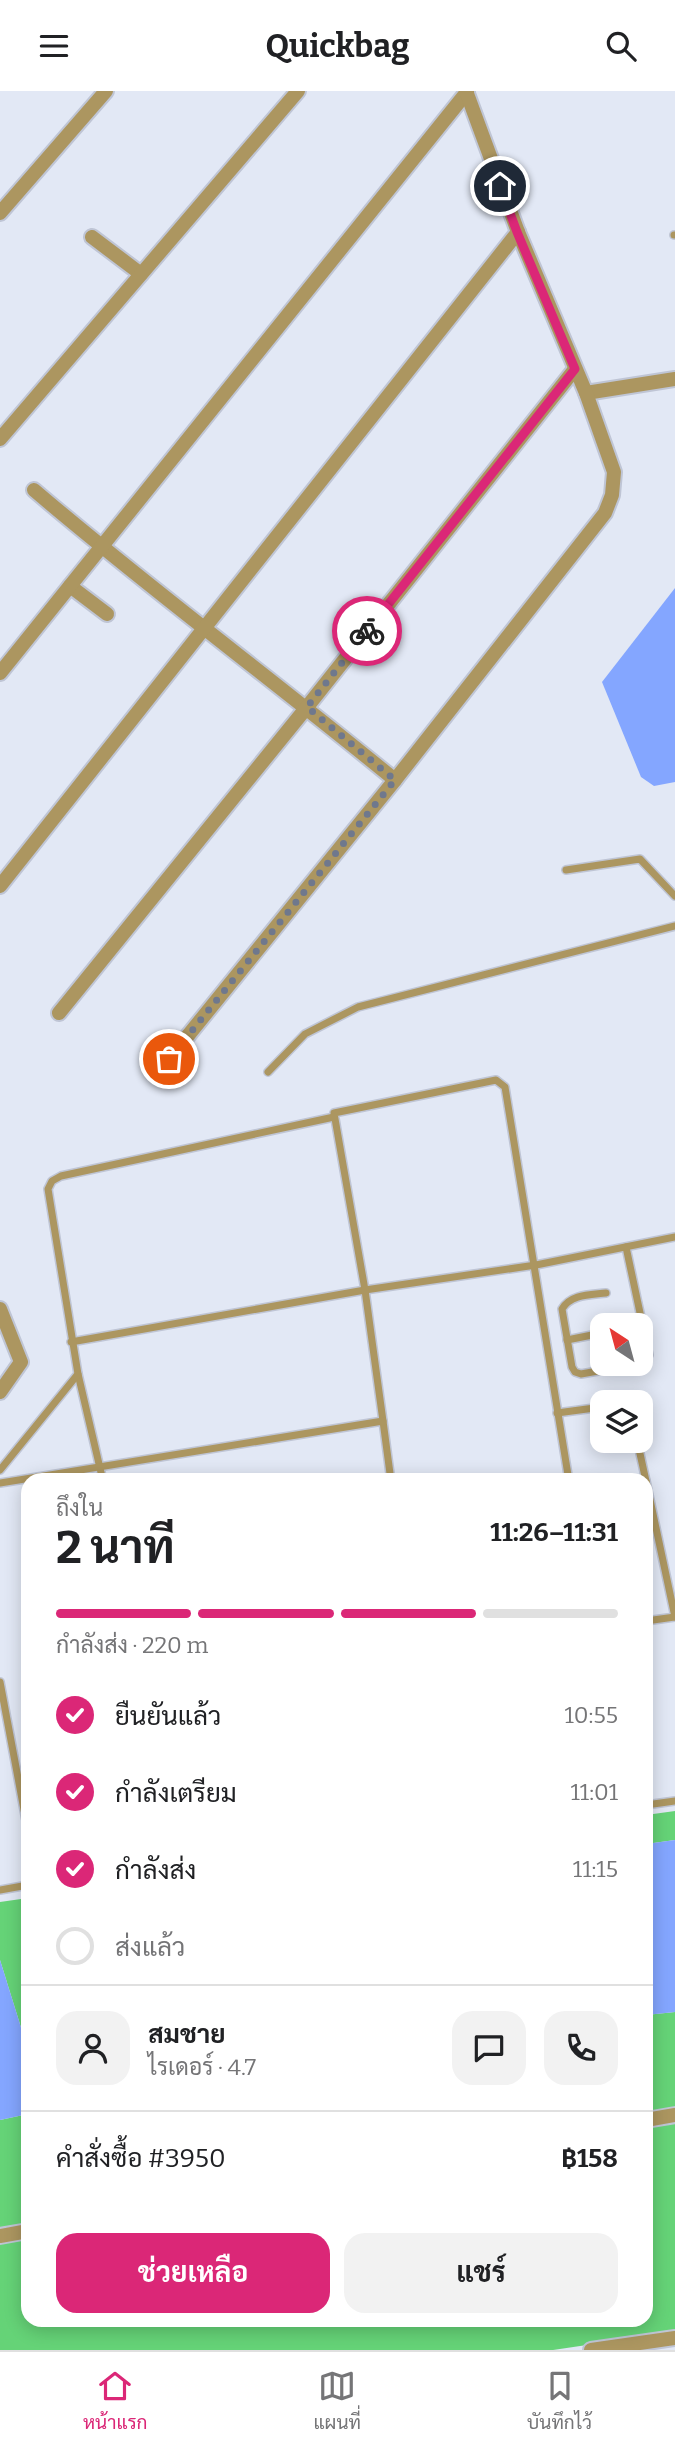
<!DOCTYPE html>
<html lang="th">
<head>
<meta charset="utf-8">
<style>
	:root { --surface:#fff; --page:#f2f2f2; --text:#202124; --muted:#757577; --line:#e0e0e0; --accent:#db2777 }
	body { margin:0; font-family:Bitter,Sarabun,serif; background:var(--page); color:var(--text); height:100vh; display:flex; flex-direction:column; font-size:26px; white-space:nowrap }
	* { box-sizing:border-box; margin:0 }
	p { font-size:23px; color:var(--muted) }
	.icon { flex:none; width:38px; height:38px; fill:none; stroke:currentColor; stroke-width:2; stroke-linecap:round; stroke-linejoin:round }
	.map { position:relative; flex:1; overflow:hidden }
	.details { position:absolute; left:21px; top:1382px; width:632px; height:854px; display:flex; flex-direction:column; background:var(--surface); border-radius:21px; box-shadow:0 4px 18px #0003 }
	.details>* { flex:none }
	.needle { width:46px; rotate:324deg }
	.buttons { position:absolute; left:590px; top:1222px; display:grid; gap:14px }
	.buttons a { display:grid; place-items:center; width:63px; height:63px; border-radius:14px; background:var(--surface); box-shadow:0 4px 18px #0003; font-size:35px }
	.pin { position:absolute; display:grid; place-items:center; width:60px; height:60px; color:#fff; margin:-30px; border:4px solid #fff; border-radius:50%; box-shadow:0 2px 7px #0007 }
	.courier { position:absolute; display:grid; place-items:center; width:70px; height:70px; margin:-35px; border:5px solid #db2777; border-radius:50%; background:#fff; color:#222; box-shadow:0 2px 9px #0007 }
	.head em { font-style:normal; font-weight:700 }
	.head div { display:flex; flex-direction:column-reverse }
	.head { display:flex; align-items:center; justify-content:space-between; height:119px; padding:0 35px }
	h1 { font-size:46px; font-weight:700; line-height:52px }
	.bar { display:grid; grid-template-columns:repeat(4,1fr); gap:10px 7px; align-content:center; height:84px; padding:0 35px }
	.bar i { height:9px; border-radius:5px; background:var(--line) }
	.bar .current { background:var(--accent) }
	.bar p { grid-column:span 4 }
	.line { display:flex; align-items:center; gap:18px; padding:0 35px; border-top:2px solid var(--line) }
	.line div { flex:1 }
	.round { display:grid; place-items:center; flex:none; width:74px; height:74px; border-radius:21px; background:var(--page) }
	ol { padding:0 35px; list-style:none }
	li { display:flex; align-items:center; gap:21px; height:77px }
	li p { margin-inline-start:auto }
	li .icon { padding:7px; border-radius:50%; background:var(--accent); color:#fff; stroke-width:4 }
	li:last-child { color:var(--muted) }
	li i { width:38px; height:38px; border:4px solid var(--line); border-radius:50% }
	.cta { display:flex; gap:14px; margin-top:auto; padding:14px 35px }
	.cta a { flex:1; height:80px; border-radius:21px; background:var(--accent); color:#fff; font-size:28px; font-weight:700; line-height:80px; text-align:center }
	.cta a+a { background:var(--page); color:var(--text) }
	header { display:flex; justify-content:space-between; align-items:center; height:91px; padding:0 35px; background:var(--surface); font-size:32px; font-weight:700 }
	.menu { display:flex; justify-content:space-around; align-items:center; height:98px; border-top:2px solid var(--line); background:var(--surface); font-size:19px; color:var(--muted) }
	.menu a { display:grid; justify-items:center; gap:4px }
	.menu .current { color:var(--accent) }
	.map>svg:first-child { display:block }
</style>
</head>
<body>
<header><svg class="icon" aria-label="menu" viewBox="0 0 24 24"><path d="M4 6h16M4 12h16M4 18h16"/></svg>Quickbag<svg class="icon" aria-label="search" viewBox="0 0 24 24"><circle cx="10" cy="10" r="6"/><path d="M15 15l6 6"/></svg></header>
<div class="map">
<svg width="675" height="2259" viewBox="0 0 675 2259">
	<rect width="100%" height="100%" fill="#e2e8f5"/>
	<g fill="#65d377">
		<path d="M675 1720V1749L646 1753V1724Z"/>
		<path d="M28 1807V1959L0 1869V1811Z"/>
		<path d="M675 1921V2241L553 2259H0V2029L28 2023V2230H646V1924Z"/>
	</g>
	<g fill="#84a6ff">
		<path d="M675 497V691L654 695 641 686 602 591Z"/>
		<path d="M675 1749V1921L646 1924V1753Z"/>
		<path d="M0 1869 28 1959V2023L0 2029Z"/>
	</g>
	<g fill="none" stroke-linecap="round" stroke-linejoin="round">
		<g stroke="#bfc5d5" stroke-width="10">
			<g id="lane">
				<path d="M674 144H675"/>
				<path d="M566 779 640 768 675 805"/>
				<path d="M268 981 305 943 358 916 675 835"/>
				<path d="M606 1202C590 1204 571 1203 562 1218L572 1276 575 1281 581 1283 643 1272 649 1264 626 1156"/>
				<path d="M567 1249 602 1242"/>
				<path d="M71 1251 365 1199 536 1174 675 1146"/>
				<path d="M78 1283 103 1390"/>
				<path d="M557 1322 602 1316"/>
				<path d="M383 1330 365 1199 334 1022 496 989 505 996 569 1390"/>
				<path d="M637 1349 646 1390"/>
				<path d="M0 1379 78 1283 48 1098 52 1090 61 1085 334 1026"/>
				<path d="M646 1390 675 1526"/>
				<path d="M0 1392 383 1330 391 1390"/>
				<path d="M646 1530 675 1526"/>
				<path d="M0 1591 28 1740"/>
				<path d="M646 1714 675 1710"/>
				<path d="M0 1799 28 1794"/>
			</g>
		</g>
		<g stroke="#bfc5d5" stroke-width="18">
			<g id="street">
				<path d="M0 122 106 0"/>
				<path d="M92 146 141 183"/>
				<path d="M586 302 675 288"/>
				<path d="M0 348 298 0"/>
				<path d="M34 399C151 499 276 591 395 689"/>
				<path d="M70 495 107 523"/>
				<path d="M0 582 467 1"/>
				<path d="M0 795 518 141"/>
				<path d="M59 922 307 616 575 278"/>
				<path d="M169 968 395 689 605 422 612 404 614 381 586 302 518 141 466 0"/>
				<path d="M0 1218 21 1271 0 1301"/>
				<path d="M646 2029 675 2024"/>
				<path d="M0 2145 28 2140"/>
				<path d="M591 2259 675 2247"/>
			</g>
		</g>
		<use href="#lane" stroke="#ac9660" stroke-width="7"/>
		<use href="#street" stroke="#ac9660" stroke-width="14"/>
	</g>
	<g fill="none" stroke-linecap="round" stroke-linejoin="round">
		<path stroke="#6f788d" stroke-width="7" stroke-dasharray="0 12.6" d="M169 968 395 689 307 616 367 540"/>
		<path stroke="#db2777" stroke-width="9" d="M367 540 575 278 517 141 500 95"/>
	</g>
</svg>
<div class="buttons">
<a><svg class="needle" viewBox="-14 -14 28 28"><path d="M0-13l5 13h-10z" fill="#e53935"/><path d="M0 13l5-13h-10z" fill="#757577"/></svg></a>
<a><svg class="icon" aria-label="layers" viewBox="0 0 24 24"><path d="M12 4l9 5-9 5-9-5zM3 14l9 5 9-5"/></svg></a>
</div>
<div class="pin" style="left:169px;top:968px;background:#ea580c"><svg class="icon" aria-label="bag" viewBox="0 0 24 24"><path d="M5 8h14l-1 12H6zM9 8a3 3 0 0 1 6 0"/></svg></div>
<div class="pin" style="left:500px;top:95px;background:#1f2937"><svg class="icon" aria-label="home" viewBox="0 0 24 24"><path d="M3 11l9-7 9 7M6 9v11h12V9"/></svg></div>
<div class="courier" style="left:367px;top:540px"><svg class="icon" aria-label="bike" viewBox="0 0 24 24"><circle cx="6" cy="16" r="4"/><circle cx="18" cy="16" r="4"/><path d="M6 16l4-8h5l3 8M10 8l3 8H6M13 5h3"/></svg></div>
<section class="details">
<div class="head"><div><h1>2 นาที</h1><p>ถึงใน</p></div><em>11:26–11:31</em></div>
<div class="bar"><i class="current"></i><i class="current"></i><i class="current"></i><i></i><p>กำลังส่ง · 220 m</p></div>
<ol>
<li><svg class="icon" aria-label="check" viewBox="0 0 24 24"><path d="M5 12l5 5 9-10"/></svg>ยืนยันแล้ว<p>10:55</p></li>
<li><svg class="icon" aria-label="check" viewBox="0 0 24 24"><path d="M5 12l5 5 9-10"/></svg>กำลังเตรียม<p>11:01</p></li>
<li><svg class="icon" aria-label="check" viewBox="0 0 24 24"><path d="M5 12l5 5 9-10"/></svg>กำลังส่ง<p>11:15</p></li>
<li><i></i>ส่งแล้ว</li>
</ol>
<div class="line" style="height:126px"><a class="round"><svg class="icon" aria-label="person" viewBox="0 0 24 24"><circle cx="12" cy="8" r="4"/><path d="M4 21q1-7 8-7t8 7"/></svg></a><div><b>สมชาย</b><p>ไรเดอร์ · 4.7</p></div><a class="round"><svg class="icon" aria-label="chat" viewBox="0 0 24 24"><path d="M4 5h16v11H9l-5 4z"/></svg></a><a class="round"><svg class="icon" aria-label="phone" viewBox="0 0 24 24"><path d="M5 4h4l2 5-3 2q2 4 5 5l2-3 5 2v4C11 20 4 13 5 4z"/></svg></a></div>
<div class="line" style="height:91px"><div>คำสั่งซื้อ #3950</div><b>฿158</b></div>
<div class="cta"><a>ช่วยเหลือ</a><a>แชร์</a></div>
</section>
</div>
<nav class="menu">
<a class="current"><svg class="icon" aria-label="home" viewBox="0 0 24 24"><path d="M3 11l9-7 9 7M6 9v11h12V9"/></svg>หน้าแรก</a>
<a><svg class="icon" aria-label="map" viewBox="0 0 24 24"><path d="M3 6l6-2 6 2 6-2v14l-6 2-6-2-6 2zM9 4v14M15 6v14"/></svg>แผนที่</a>
<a><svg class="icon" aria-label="saved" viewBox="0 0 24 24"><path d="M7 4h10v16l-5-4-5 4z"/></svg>บันทึกไว้</a>
</nav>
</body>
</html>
